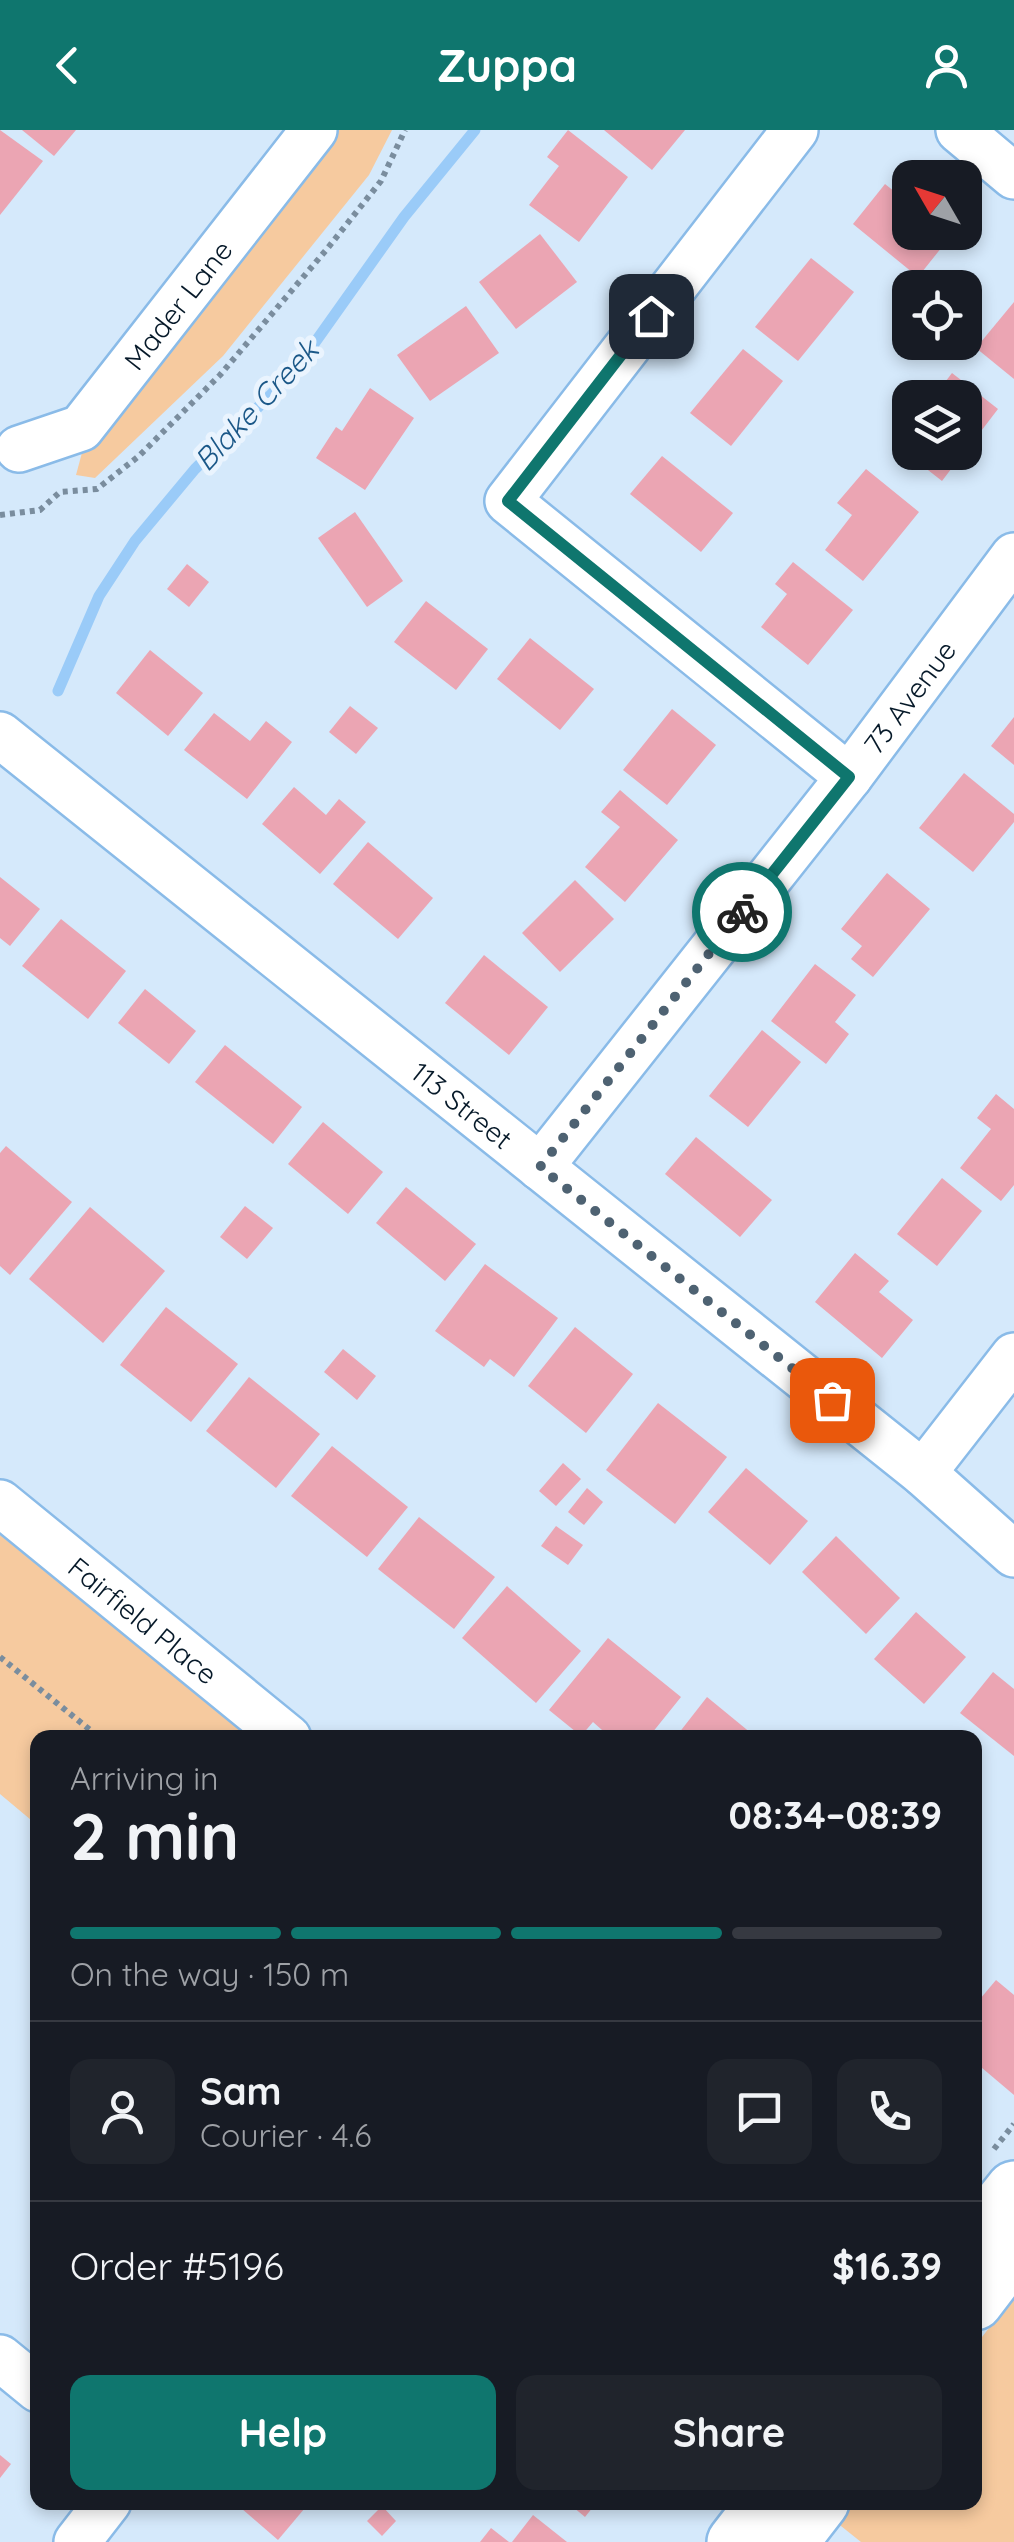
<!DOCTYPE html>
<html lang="en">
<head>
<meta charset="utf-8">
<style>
	:root { --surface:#171b24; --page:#20242c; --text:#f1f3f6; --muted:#9ea1a6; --line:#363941; --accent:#0f766e }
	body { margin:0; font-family:Quicksand,sans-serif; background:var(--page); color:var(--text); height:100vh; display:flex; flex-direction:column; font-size:38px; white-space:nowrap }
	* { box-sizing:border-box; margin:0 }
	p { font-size:32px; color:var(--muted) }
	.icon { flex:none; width:55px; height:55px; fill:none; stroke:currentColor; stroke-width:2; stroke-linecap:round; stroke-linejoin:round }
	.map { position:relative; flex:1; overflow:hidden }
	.panel { position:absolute; left:30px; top:1600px; width:952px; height:780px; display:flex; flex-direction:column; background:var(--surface); border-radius:20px; box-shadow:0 5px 15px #0003 }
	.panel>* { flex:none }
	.needle { width:65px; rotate:309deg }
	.buttons { position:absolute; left:892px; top:30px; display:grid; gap:20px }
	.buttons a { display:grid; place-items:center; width:90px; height:90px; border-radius:20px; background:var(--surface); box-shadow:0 5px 15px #0003; font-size:50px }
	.pin { position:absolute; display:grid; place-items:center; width:85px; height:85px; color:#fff; margin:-42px; border-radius:20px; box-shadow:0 5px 15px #0006 }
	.courier { position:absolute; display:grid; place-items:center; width:100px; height:100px; margin:-50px; border:8px solid #0f766e; border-radius:50%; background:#fff; color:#222; box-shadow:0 2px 12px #0007 }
	.head em { font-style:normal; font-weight:700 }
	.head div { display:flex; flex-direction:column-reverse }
	.head { display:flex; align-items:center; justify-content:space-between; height:170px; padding:0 40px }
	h1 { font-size:65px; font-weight:700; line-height:75px }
	.bar { display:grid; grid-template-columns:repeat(4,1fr); gap:15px 10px; align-content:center; height:120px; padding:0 40px }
	.bar i { height:12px; border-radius:8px; background:var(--line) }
	.bar .on { background:var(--accent) }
	.bar p { grid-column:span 4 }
	.line { display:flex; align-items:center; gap:25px; padding:0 40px; border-top:2px solid var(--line) }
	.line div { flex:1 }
	.round { display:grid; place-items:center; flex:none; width:105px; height:105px; border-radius:20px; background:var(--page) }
	.cta { display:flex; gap:20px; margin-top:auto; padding:20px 40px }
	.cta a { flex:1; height:115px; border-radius:20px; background:var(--accent); color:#fff; font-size:40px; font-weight:700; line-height:115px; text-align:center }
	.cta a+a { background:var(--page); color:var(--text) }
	header { display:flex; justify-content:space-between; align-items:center; height:130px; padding:0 40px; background:var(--accent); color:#fff; font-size:45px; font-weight:700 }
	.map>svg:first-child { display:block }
</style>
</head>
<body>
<header><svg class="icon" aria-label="back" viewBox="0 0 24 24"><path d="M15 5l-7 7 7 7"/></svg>Zuppa<svg class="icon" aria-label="person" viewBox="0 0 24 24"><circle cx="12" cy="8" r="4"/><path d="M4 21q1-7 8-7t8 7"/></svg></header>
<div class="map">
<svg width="1014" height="2412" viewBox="0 0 1014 2412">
	<rect width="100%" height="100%" fill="#d5e9fb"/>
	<g fill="#f6ca9f">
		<path d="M339 0H392L369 45 223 226 95 348 76 345 83 319Z"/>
		<path d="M0 1405 252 1607 38 1608 37 1695 0 1664Z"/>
		<path d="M1014 2166V2412H861L836 2392 852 2373 975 2372V2216Z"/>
	</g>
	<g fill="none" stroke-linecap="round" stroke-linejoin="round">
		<path stroke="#9acbf8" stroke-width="11" d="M58 561 99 466 135 411 195 339 294 242 404 87 475 0"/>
	</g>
	<g fill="#eba5b3">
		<path d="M0 0 43 31 0 85Z"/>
		<path d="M22 0H76L54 26Z"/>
		<path d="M568 0 628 47 579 112 529 75 559 36 547 27Z"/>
		<path d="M604 0H685L652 40Z"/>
		<path d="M885 54 910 74V102H945L950 107 918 147 853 94Z"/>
		<path d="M540 104 577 152 516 199 479 152Z"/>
		<path d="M811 128 854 162 798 231 755 197Z"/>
		<path d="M1014 172V249L976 218Z"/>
		<path d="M466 176 499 223 430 271 397 225Z"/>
		<path d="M743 219 783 251 731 316 690 283Z"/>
		<path d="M952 243 998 279 965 322V268H933Z"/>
		<path d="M370 258 414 288 365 360 316 328 336 297 342 301Z"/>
		<path d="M910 297V322H964L942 351 896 315Z"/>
		<path d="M662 326 733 383 701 422 630 364Z"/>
		<path d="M866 339 919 382 863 451 825 420 852 385 837 373Z"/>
		<path d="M355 382 403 451 367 477 318 408Z"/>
		<path d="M793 432 853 480 808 535 761 497 787 464 775 454Z"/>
		<path d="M187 434 209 452 189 477 167 459Z"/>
		<path d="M426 471 488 519 456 560 394 512Z"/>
		<path d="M530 508 594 559 560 600 497 549Z"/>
		<path d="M150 520 203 563 168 606 116 563Z"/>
		<path d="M350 576 378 598 356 624 329 602Z"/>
		<path d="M672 579 716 615 667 675 623 640Z"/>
		<path d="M214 583 250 611 266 591 292 612 247 669 184 620Z"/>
		<path d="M1014 587V635L991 616Z"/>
		<path d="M964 643 1014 684V692L973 742 919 698Z"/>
		<path d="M294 657 326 685 339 669 366 692 320 744 262 694Z"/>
		<path d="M620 660 678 710 625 772 585 737 620 697 601 682Z"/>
		<path d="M368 712 433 768 398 809 333 754Z"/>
		<path d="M887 743 930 779 873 847 851 829 862 816 841 799Z"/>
		<path d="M0 747 40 779 10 816 0 808Z"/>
		<path d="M575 750 614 789 560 842 522 803Z"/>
		<path d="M61 789 126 841 88 889 22 836Z"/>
		<path d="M484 825 548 877 509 925 445 873Z"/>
		<path d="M815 834 856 865 835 892 849 904 826 934 771 891Z"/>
		<path d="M145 859 196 901 169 934 118 893Z"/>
		<path d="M762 900 801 932 748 997 709 966Z"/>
		<path d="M225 915 302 977 273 1014 195 952Z"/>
		<path d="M996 964 1014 979V1055L1001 1071 960 1038 991 999 977 988Z"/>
		<path d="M323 992 383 1042 348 1084 288 1034Z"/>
		<path d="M696 1007 772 1070 740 1107 665 1044Z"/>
		<path d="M6 1016 72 1072 10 1145 0 1136V1023Z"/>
		<path d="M942 1048 982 1081 937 1136 897 1104Z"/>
		<path d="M406 1057 476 1114 445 1151 376 1093Z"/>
		<path d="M245 1076 273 1098 247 1129 220 1107Z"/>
		<path d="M90 1077 165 1141 103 1213 29 1149Z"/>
		<path d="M855 1123 889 1151 879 1162 913 1190 882 1228 815 1172Z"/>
		<path d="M485 1134 558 1188 514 1247 490 1229 484 1237 435 1201Z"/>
		<path d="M166 1177 238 1234 191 1292 120 1235Z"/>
		<path d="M575 1197 633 1244 586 1303 528 1256Z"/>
		<path d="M343 1219 376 1246 357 1270 324 1242Z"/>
		<path d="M249 1247 320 1304 276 1358 206 1301Z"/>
		<path d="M658 1273 727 1327 675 1394 606 1340Z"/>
		<path d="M332 1316 408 1377 367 1427 291 1366Z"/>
		<path d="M563 1333 581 1349 556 1376 539 1361Z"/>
		<path d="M746 1338 808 1391 770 1435 708 1382Z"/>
		<path d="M587 1358 603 1372 584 1395 568 1382Z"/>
		<path d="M419 1387 495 1447 454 1499 378 1439Z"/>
		<path d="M556 1396 583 1415 568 1435 541 1416Z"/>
		<path d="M836 1406 900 1468 866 1504 802 1442Z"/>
		<path d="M507 1456 581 1521 536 1573 462 1508Z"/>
		<path d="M916 1482 966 1527 924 1574 874 1529Z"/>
		<path d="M608 1508 681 1567 648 1608H611L593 1592 581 1606 549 1580Z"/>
		<path d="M993 1542 1014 1559V1626L960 1583Z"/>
		<path d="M707 1567 757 1608H675Z"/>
		<path d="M996 1850 1014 1865V1965L975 1932V1875Z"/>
		<path d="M0 2325 11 2334 0 2348Z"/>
		<path d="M234 2372H310L278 2410Z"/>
		<path d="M567 2372H597L585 2387Z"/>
		<path d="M382 2376 396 2391 382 2406 367 2391Z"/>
		<path d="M533 2385 567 2412H512Z"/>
		<path d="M491 2398 509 2412H480Z"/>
	</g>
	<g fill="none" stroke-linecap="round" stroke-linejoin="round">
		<g stroke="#8abbe8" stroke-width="50">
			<g id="street">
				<path d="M795 0 508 371 849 647"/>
				<path d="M959 0 1014 46"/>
				<path id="s1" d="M19 319 81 298 314 0"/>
				<path id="s2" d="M0 605 923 1343 1014 1424"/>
				<path id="s3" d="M540 1037 849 647 1014 426"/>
				<path d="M923 1343 1014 1226"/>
				<path id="s4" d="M0 1373 288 1608"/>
				<path d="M0 2228 38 2259"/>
				<path d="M77 2412 108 2372"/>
			</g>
		</g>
		<g stroke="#8abbe8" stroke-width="60">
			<g id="secondary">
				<path d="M975 2108 1014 2059"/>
				<path d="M975 2172 1014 2121"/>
				<path d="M735 2412 766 2372"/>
				<path d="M790 2412 821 2372"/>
			</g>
		</g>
		<g stroke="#7a8d9e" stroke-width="6" stroke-dasharray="5 5" stroke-linecap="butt">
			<path d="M0 385 40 380 60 362 97 359 139 326 220 245 327 119 381 51 405 0"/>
			<path d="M0 1527 100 1608"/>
			<path d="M994 2019 1014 1994"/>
		</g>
		<use href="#street" stroke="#fff" stroke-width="45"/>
		<use href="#secondary" stroke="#fff" stroke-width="55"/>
	</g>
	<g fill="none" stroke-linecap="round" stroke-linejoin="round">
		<path stroke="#4e6272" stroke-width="10" stroke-dasharray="0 18" d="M742 782 540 1037 832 1270"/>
		<path stroke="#0f766e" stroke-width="12" d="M651 186 508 371 849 647 742 782"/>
	</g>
	<g text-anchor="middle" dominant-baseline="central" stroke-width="10" stroke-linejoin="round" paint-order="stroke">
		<g font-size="28" fill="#061929" stroke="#eaf4fe">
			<text stroke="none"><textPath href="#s1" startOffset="222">Mader Lane</textPath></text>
			<text stroke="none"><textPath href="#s3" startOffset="598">73 Avenue</textPath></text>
			<text stroke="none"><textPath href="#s2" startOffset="592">113 Street</textPath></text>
			<text stroke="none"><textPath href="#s4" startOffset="185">Fairfield Place</textPath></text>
		</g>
		<g font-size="30" font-style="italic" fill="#1b5888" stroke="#eaf4fe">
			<text transform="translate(256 275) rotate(-47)">Blake Creek</text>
		</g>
	</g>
</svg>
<div class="buttons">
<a><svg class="needle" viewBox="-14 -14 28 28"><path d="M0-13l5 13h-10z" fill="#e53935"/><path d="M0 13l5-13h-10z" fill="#9ea1a6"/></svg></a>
<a><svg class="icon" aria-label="locate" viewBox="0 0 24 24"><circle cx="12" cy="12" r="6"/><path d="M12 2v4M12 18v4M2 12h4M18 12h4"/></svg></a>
<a><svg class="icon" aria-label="layers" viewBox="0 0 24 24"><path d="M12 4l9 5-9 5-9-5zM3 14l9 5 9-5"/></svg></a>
</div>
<div class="pin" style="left:832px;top:1270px;background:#ea580c"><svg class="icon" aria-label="bag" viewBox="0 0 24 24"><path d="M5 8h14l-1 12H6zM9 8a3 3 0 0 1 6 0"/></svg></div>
<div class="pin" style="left:651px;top:186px;background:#1f2937"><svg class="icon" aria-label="home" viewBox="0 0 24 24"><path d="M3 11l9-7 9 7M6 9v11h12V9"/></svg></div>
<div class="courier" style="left:742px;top:782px"><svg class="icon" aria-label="bike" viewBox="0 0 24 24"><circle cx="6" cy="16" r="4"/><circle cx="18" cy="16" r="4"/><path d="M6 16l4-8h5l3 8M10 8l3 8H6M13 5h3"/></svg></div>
<section class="panel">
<div class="head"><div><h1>2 min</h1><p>Arriving in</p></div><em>08:34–08:39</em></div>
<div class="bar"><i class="on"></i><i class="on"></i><i class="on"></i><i></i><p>On the way · 150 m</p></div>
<div class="line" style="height:180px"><a class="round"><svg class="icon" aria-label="person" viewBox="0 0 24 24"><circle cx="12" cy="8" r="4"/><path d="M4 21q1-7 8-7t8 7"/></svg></a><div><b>Sam</b><p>Courier · 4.6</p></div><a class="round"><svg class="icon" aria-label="chat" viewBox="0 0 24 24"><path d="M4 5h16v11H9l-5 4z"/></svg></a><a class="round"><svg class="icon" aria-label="phone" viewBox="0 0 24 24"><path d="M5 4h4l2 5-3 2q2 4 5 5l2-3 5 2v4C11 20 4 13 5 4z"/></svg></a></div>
<div class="line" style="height:130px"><div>Order #5196</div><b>$16.39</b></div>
<div class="cta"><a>Help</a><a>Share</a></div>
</section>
</div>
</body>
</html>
